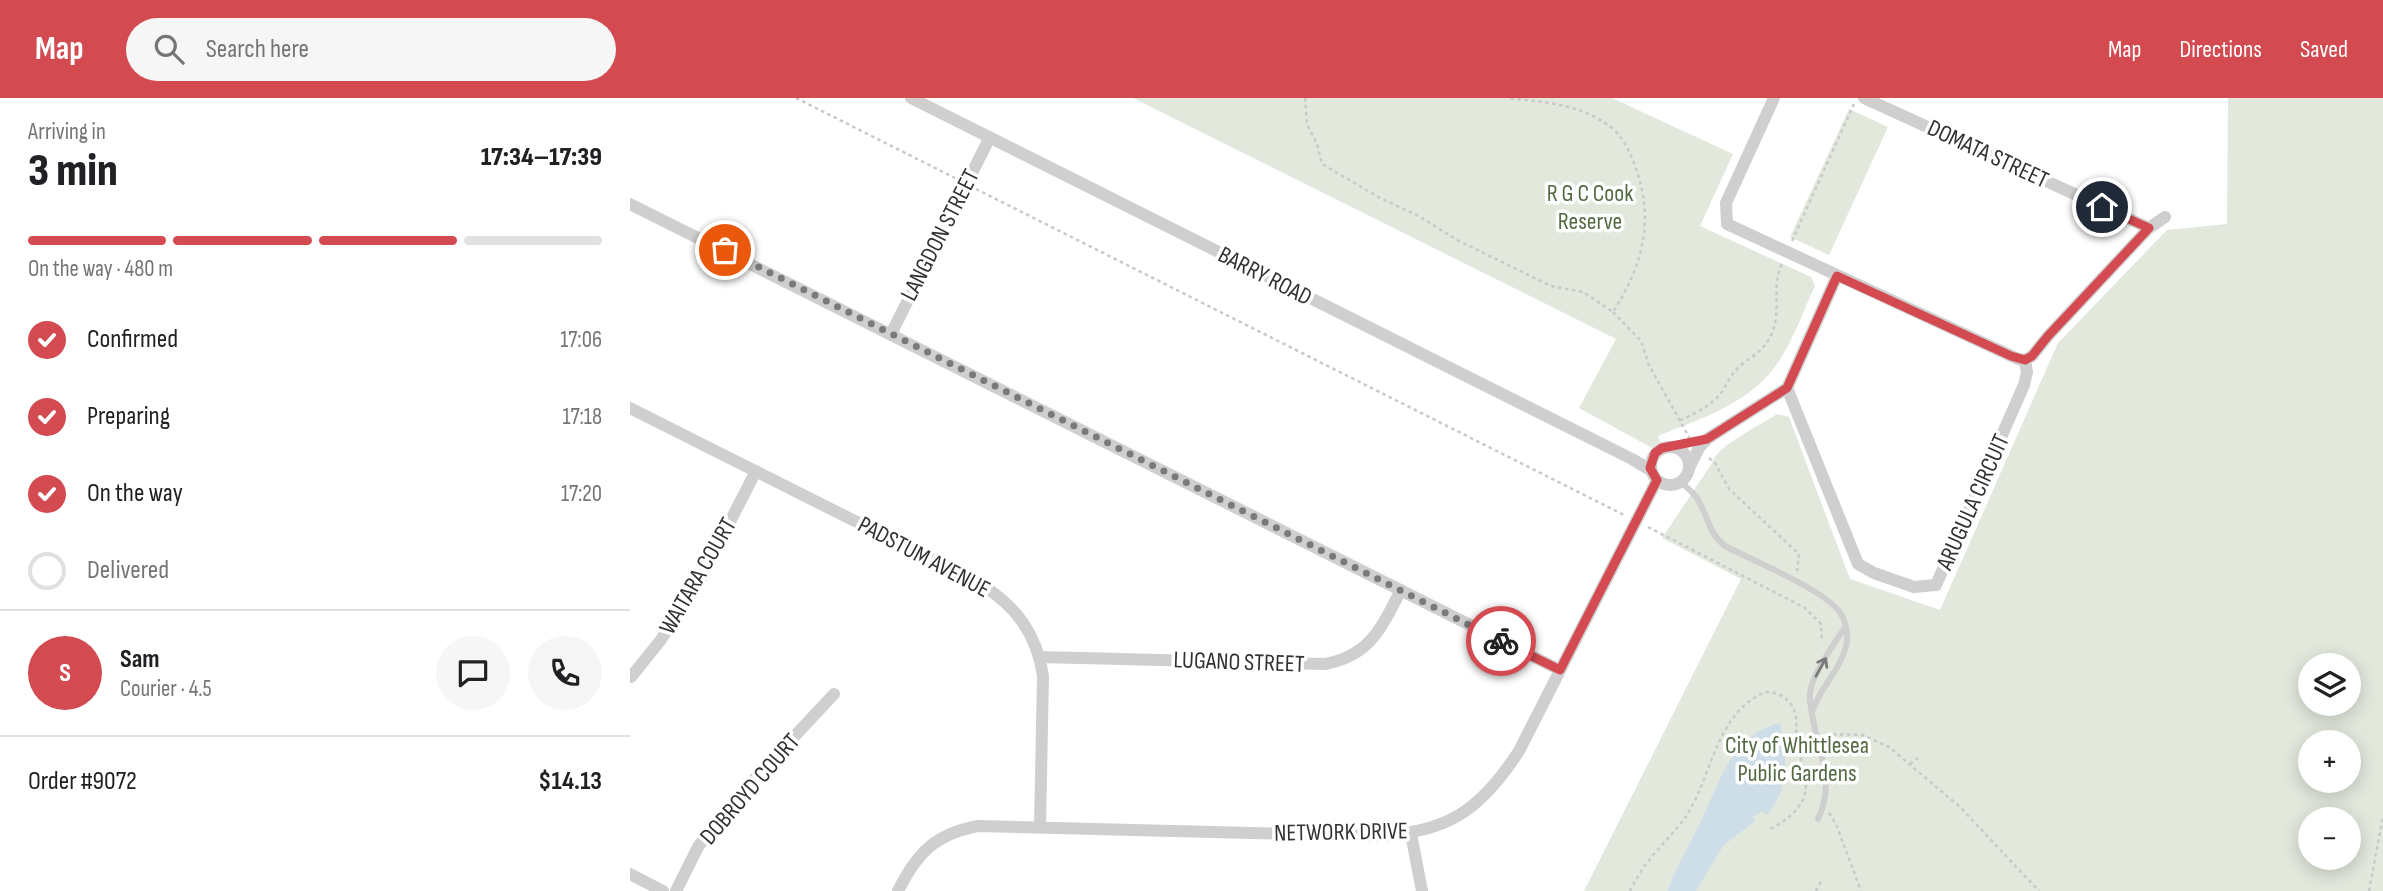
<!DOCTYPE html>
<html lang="en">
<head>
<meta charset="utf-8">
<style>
	:root { --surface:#fff; --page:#f6f6f6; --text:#202124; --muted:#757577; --line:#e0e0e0; --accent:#d34a50 }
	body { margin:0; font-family:"Sofia Sans Condensed",sans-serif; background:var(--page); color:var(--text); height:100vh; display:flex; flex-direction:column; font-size:26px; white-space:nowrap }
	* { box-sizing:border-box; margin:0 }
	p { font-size:23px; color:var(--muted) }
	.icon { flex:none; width:38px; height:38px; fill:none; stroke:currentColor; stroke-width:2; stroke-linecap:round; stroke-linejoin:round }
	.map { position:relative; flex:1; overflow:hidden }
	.details { display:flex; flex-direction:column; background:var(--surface); width:630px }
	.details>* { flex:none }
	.buttons { position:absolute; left:1668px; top:555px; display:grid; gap:14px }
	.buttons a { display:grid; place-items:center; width:63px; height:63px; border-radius:50%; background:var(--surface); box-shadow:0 4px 18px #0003; font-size:35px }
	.pin { position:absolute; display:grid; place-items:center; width:60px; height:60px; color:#fff; margin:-30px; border:4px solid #fff; border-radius:50%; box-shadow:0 2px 7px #0007 }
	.courier { position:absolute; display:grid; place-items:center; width:70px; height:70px; margin:-35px; border:5px solid #d34a50; border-radius:50%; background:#fff; color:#222; box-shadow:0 2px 9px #0007 }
	.headline em { font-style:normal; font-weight:800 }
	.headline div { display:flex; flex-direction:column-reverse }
	.headline { display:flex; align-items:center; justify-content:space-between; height:119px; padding:0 28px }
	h1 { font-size:46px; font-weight:800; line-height:52px }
	.bar { display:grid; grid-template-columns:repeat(4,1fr); gap:10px 7px; align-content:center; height:84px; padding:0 28px }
	.bar i { height:9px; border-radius:5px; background:var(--line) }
	.bar .active { background:var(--accent) }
	.bar p { grid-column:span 4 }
	.line { display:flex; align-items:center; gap:18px; padding:0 28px; border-top:2px solid var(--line) }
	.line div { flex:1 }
	.round { display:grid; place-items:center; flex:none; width:74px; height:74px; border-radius:37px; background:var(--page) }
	ol { padding:0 28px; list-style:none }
	li { display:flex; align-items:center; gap:21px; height:77px }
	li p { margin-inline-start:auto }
	li .icon { padding:7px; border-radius:50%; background:var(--accent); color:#fff; stroke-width:4 }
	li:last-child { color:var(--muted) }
	li i { width:38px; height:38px; border:4px solid var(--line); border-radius:50% }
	header { display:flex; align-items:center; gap:42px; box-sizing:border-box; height:98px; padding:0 35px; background:var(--accent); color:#fff }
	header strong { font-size:33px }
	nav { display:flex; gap:38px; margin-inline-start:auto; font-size:24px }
	.search { width:490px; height:63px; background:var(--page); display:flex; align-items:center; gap:18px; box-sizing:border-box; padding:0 24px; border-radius:38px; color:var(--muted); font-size:26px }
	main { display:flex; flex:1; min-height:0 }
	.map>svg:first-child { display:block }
</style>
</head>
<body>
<header>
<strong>Map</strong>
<div class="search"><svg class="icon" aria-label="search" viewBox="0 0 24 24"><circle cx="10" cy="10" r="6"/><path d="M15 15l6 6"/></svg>Search here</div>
<nav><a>Map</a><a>Directions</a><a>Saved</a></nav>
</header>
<main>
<section class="details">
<div class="headline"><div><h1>3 min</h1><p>Arriving in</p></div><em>17:34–17:39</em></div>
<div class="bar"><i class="active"></i><i class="active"></i><i class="active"></i><i></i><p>On the way · 480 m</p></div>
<ol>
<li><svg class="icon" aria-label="check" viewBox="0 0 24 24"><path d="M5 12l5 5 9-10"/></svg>Confirmed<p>17:06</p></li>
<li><svg class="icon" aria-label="check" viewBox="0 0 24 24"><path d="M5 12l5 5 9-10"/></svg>Preparing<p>17:18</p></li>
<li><svg class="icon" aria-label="check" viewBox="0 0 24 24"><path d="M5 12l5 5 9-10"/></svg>On the way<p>17:20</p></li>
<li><i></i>Delivered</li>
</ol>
<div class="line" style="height:126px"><b class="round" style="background:var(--accent);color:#fff">S</b><div><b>Sam</b><p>Courier · 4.5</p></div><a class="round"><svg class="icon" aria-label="chat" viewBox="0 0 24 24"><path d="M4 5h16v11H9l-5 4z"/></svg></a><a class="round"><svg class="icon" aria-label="phone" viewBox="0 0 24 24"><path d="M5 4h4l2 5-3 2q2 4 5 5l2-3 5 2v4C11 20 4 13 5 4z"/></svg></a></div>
<div class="line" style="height:91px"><div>Order #9072</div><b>$14.13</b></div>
</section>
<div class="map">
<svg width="1753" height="793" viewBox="0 0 1753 793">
	<rect width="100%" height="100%" fill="#fff"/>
	<g fill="#e2e8dc" fill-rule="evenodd">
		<path d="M503 0H982L1103 56 1070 128 1181 179 1185 188C1172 215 1162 247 1144 270 1116 307 1069 321 1028 338L1035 357 949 310 986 241Z"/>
		<path d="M1598 0H1753V793H954L1111 481 1032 440 1082 365C1085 349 1131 327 1147 316L1159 319 1220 481 1310 512 1428 245 1537 132 1597 126ZM1680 567H1718V606H1680ZM1680 644H1718V682H1680ZM1680 721H1718V760H1680Z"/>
		<path d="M1219 11 1258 29 1199 157 1160 139Z"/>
	</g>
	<path fill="#cedee8" d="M1150 625C1157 659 1161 689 1137 717L1132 713 1123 719 1125 723 1093 748 1066 793H1038C1044 772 1056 753 1066 733 1087 693 1099 636 1150 625Z"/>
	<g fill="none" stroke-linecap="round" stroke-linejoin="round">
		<g stroke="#c9c9c9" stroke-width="2.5" stroke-dasharray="3.5 3.5" stroke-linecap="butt">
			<path d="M166 0 325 80"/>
			<path d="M675 0 677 26 687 46 692 66 750 100 787 117 827 142 921 188 953 194 983 214C1013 167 1025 121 1005 68 1000 54 994 41 983 31 953 6 915 4 877 0"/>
			<path d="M346 91 994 417"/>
			<path d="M1162 143 1224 6"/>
			<path d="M983 214 1011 243 1019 267 1060 341"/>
			<path d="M1050 322C1063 317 1082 307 1091 295 1097 286 1101 276 1109 269 1125 255 1137 252 1144 229 1150 208 1142 188 1152 165"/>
			<path d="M1079 360 1085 365 1099 391 1169 456 1167 473"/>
			<path d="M1018 429 1175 510 1191 526 1192 544"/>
			<path d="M1196 636 1233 637 1259 649 1330 709 1409 793"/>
			<path d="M1280 666 1288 660"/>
			<path d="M1199 715 1206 726 1231 793"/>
			<path d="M1000 793C1005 784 1010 773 1017 765 1030 747 1047 733 1058 715 1083 674 1086 616 1135 594 1146 594 1156 598 1162 608 1169 618 1165 633 1167 645 1170 663 1180 681 1174 699 1168 715 1153 724 1139 732"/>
			<path d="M1186 793 1191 783"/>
			<path d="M1739 793 1753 718"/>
		</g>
		<g stroke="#cfcfcf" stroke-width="6">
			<path d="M1051 384C1056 389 1063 394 1067 400 1078 417 1078 435 1095 448 1121 462 1198 493 1211 516 1217 526 1219 542 1215 552 1208 575 1189 591 1182 614"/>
			<path d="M1188 721C1206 683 1188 655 1182 616 1181 609 1179 602 1180 595 1182 576 1205 545 1215 529"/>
		</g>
		<g stroke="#cfcfcf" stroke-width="12">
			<path d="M281 0 1002 361 1022 373"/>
			<path d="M1144 0 1096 105 1097 126 1388 261 1395 262 1402 258 1418 238 1519 130 1535 119"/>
			<path d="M1234 0 1519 130"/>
			<path d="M0 106 930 572"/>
			<path d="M261 236 360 39"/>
			<path d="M1157 290 1228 466 1244 475 1284 489 1306 487 1394 287 1397 274 1395 262"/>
			<path d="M0 310 352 487C387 509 407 537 413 578L410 729"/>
			<circle cx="1040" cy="368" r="19"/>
			<path d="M1059 370 1069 350 1077 341 1157 290 1207 178"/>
			<path d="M410 559 695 566C741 557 751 530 771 492"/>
			<path d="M1 579 30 543 66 490 126 373"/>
			<path d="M781 736 792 793"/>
			<path d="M0 776 33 793"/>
			<path d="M46 793 68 749 92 716 204 596"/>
			<path d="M268 793C287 755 305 736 348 728L745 738C817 735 850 713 889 653L1027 382"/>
		</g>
	</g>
	<defs><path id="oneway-shaft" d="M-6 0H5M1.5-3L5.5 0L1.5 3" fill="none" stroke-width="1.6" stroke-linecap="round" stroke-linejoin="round" transform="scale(1.75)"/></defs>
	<use stroke="#797979" href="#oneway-shaft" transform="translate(1191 569) rotate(-61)"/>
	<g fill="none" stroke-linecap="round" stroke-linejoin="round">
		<path stroke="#7a7a7a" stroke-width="7" stroke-dasharray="0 12.6" d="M95 152 871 543"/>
		<path stroke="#d34a50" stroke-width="9" d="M871 543 930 572 1027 382 1020 370 1025 355 1032 350 1077 341 1157 290 1207 178 1381 258 1395 262 1402 258 1418 238 1519 130 1472 109"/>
	</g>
	<g text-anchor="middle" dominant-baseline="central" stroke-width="7" stroke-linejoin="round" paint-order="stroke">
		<g font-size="24" fill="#323232" stroke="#fff">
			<text transform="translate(1358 56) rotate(25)">DOMATA STREET</text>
			<text transform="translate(310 137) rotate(-63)">LANGDON STREET</text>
			<text transform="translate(635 178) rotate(27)">BARRY ROAD</text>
			<text transform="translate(1343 404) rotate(-66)">ARUGULA CIRCUIT</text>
			<text transform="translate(294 459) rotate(28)">PADSTUM AVENUE</text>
			<text transform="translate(68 478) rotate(-60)">WAITARA COURT</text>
			<text transform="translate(609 564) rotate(2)">LUGANO STREET</text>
			<text transform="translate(120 691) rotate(-49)">DOBROYD COURT</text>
			<text transform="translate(711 734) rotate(-1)">NETWORK DRIVE</text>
		</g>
		<g font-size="24" fill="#546a43" stroke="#fff">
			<text x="960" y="95">R G C Cook<tspan x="960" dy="28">Reserve</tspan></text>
			<text x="1167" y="647">City of Whittlesea<tspan x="1167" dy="28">Public Gardens</tspan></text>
		</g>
	</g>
</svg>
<div class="buttons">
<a><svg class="icon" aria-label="layers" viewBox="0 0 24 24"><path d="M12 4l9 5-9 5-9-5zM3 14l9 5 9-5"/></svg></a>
<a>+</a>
<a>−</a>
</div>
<div class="pin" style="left:95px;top:152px;background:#ea580c"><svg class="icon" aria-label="bag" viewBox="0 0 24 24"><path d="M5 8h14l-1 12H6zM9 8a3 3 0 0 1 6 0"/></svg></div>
<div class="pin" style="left:1472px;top:109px;background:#1f2937"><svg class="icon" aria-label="home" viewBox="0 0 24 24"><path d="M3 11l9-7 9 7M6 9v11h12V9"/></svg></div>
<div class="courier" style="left:871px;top:543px"><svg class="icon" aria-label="bike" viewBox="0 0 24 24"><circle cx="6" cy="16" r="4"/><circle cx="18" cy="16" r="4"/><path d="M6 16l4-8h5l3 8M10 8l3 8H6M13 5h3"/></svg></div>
</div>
</main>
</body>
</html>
